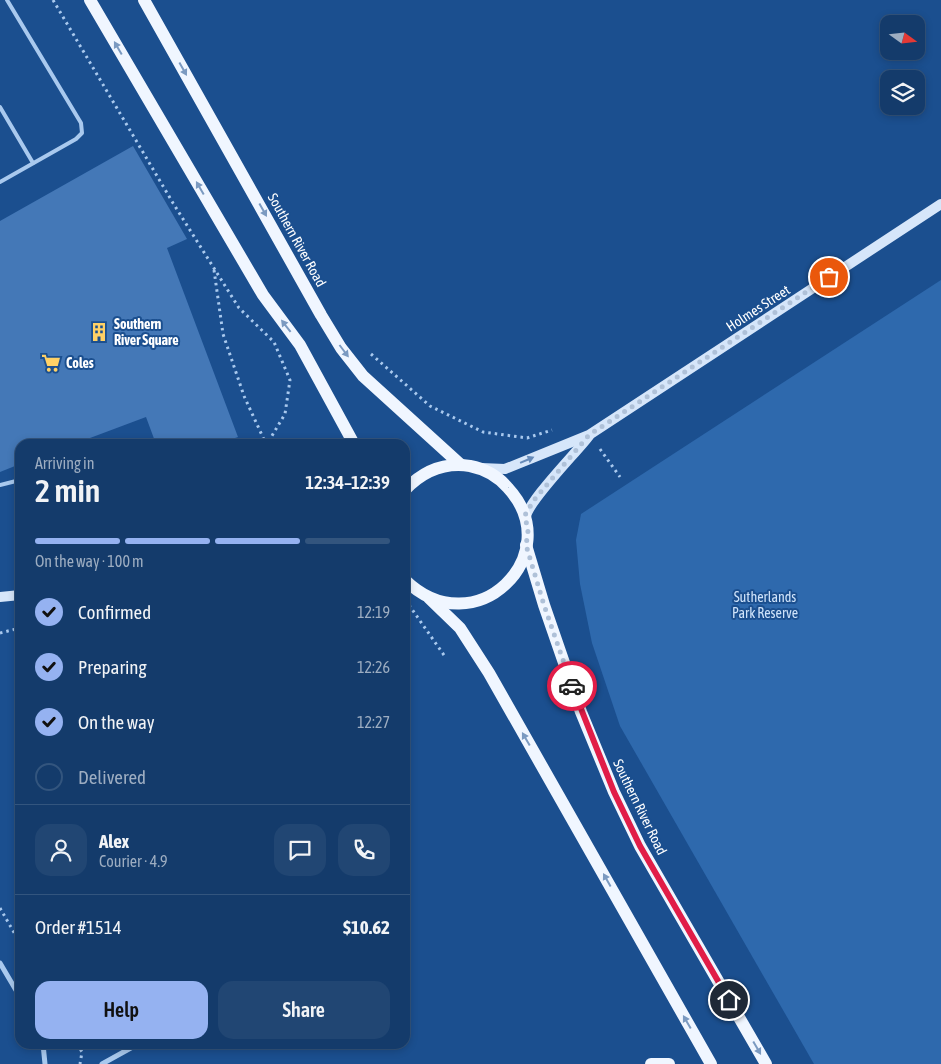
<!DOCTYPE html>
<html lang="en">
<head>
<meta charset="utf-8">
<style>
	:root { --surface:#143b6b; --page:#214673; --text:#f1f3f6; --muted:#9dadc1; --line:#33557e; --accent:#95b2f1 }
	body { margin:0; font-family:"Asap Condensed",sans-serif; background:var(--page); color:var(--text); height:100vh; display:flex; flex-direction:column; font-size:19px; white-space:nowrap }
	* { box-sizing:border-box; margin:0 }
	p { font-size:16px; color:var(--muted) }
	.icon { flex:none; width:28px; height:28px; fill:none; stroke:currentColor; stroke-width:2; stroke-linecap:round; stroke-linejoin:round }
	.map { position:relative; flex:1; overflow:hidden }
	.details { position:absolute; left:15px; top:439px; width:395px; height:610px; display:flex; flex-direction:column; background:var(--surface); border-radius:15px; box-shadow:0 2px 8px #0003,0 0 0 1px var(--line) }
	.details>* { flex:none }
	.needle { width:32px; rotate:105deg }
	.fabs { position:absolute; left:880px; top:15px; display:grid; gap:10px }
	.fabs a { display:grid; place-items:center; width:45px; height:45px; border-radius:10px; background:var(--surface); box-shadow:0 2px 8px #0003,0 0 0 1px var(--line); font-size:25px }
	.pin { position:absolute; display:grid; place-items:center; width:42px; height:42px; color:#fff; margin:-21px; border:2px solid #fff; border-radius:50%; box-shadow:0 1px 5px #0007 }
	.courier { position:absolute; display:grid; place-items:center; width:50px; height:50px; margin:-25px; border:4px solid #e11d48; border-radius:50%; background:#fff; color:#222; box-shadow:0 1px 6px #0007 }
	.summary em { font-style:normal; font-weight:600 }
	.summary div { display:flex; flex-direction:column-reverse }
	.summary { display:flex; align-items:center; justify-content:space-between; height:85px; padding:0 20px }
	h1 { font-size:32px; font-weight:600; line-height:38px }
	.bar { display:grid; grid-template-columns:repeat(4,1fr); gap:8px 5px; align-content:center; height:60px; padding:0 20px }
	.bar i { height:6px; border-radius:4px; background:var(--line) }
	.bar .selected { background:var(--accent) }
	.bar p { grid-column:span 4 }
	.line { display:flex; align-items:center; gap:12px; padding:0 20px; border-top:1px solid var(--line) }
	.line div { flex:1 }
	.round { display:grid; place-items:center; flex:none; width:52px; height:52px; border-radius:15px; background:var(--page) }
	ol { padding:0 20px; list-style:none }
	li { display:flex; align-items:center; gap:15px; height:55px }
	li p { margin-inline-start:auto }
	li .icon { padding:5px; border-radius:50%; background:var(--accent); color:#111; stroke-width:4 }
	li:last-child { color:var(--muted) }
	li i { width:28px; height:28px; border:2px solid var(--line); border-radius:50% }
	.primary-button { display:flex; gap:10px; margin-top:auto; padding:10px 20px }
	.primary-button a { flex:1; height:58px; border-radius:15px; background:var(--accent); color:#111; font-size:20px; font-weight:600; line-height:58px; text-align:center }
	.primary-button a+a { background:var(--page); color:var(--text) }
	.map>svg:first-child { display:block }
</style>
</head>
<body>
<div class="map">
<svg width="941" height="1064" viewBox="0 0 941 1064">
	<rect width="100%" height="100%" fill="#1b4f8f"/>
	<path fill="#2e69ad" d="M941 280V1064H814L620 726 592 643 580 584 576 540 581 514Z"/>
	<path fill="#4478b7" d="M133 146 187 239 167 248 238 437 217 444H156L146 417 74 444H20V464L0 472V221Z"/>
	<g fill="none" stroke-linecap="round" stroke-linejoin="round">
		<g stroke="#a9c9ee" stroke-width="3" stroke-dasharray="2.5 4" stroke-linecap="butt">
			<path d="M53 0 173 203 239 308 274 342 290 380 285 414 267 444"/>
			<path d="M214 270 223 334 244 396 266 444"/>
			<path d="M371 354 430 406 483 432 527 438 552 430"/>
			<path d="M600 449 620 477"/>
			<path d="M409 605 446 658"/>
			<path d="M0 633 20 628"/>
			<path d="M0 908 20 943"/>
			<path d="M77 1044 82 1052 80 1064"/>
		</g>
		<g stroke="#a9c9ee" stroke-width="4">
			<path d="M0 107 33 163"/>
			<path d="M0 182 76 139 82 133 81 123 7 0"/>
			<path d="M0 485 20 480"/>
		</g>
		<g stroke="#a9c9ee" stroke-width="5">
			<path d="M0 963 20 997"/>
			<path d="M43 1044 45 1064"/>
			<path d="M102 1064 138 1044"/>
		</g>
		<g stroke="#d6e6fa" stroke-width="10">
			<path d="M481 468 505 469 589 435 941 204"/>
			<path d="M526 519C524 505 578 451 589 436"/>
			<path d="M0 597 20 595"/>
		</g>
		<g stroke="#f0f6ff" stroke-width="12">
			<path d="M90 0 263 295 300 345 354 444"/>
			<path d="M144 0 321 315 341 348 363 376 461 465"/>
			<path d="M405 490C422 472 444 462 470 466 485 469 498 476 508 488 569 554 475 648 405 580"/>
			<path d="M526 545 544 605 581 712 614 792 640 846 766 1064"/>
			<path d="M429 598 460 628 489 673 711 1064"/>
			<path d="M651 1064H669"/>
		</g>
	</g>
	<defs><path id="oneway-solid" d="M-6-.8H1V-3.2L6.5 0L1 3.2V.8H-6Z" transform="scale(1.25)"/></defs>
	<g fill="#7b9ac1">
		<use href="#oneway-solid" transform="translate(118 48) rotate(-120)"/>
		<use href="#oneway-solid" transform="translate(183 69) rotate(61)"/>
		<use href="#oneway-solid" transform="translate(200 188) rotate(-120)"/>
		<use href="#oneway-solid" transform="translate(263 210) rotate(61)"/>
		<use href="#oneway-solid" transform="translate(286 326) rotate(-128)"/>
		<use href="#oneway-solid" transform="translate(344 351) rotate(53)"/>
		<use href="#oneway-solid" transform="translate(526 739) rotate(-120)"/>
		<use href="#oneway-solid" transform="translate(607 880) rotate(-119)"/>
		<use href="#oneway-solid" transform="translate(687 1022) rotate(-120)"/>
		<use href="#oneway-solid" transform="translate(757 1048) rotate(60)"/>
	</g>
	<use fill="#668bba" href="#oneway-solid" transform="translate(527 460) rotate(-23)"/>
	<g fill="none" stroke-linecap="round" stroke-linejoin="round">
		<path stroke="#afc1d8" stroke-width="5" stroke-dasharray="0 9" d="M572 686 544 605 526 545 528 532 525 515 534 500 589 435 829 277"/>
		<path stroke="#e11d48" stroke-width="6" d="M572 686 614 792 640 846 729 1000"/>
	</g>
	<defs>
		<g id="building-bare" transform="scale(1.5)"><path d="M-4-6H4V6H1V3H-1V6H-4ZM-2.5-4.3h1.7v1.8h-1.7ZM.8-4.3h1.7v1.8H.8ZM-2.5-1h1.7V.8h-1.7ZM.8-1h1.7V.8H.8Z" fill="#ffd166" stroke="#1b4f8f" stroke-width="2.5" paint-order="stroke"/></g>
		<g id="supermarket-bare" transform="scale(1.5)"><path d="M-6-5.5h2.5l.6 2H6L4.5 2H-2.5L-4.4-4H-6ZM-1.5 3.2a1.3 1.3 0 1 0 .1 0ZM3 3.2a1.3 1.3 0 1 0 .1 0Z" fill="#ffd166" stroke="#1b4f8f" stroke-width="2.5" paint-order="stroke"/></g>
	</defs>
	<g fill-rule="evenodd">
		<use href="#building-bare" x="99" y="332"/>
		<use href="#supermarket-bare" x="51" y="363"/>
	</g>
	<g text-anchor="middle" dominant-baseline="central" stroke-width="4" stroke-linejoin="round" paint-order="stroke">
		<g font-size="14" fill="#fff" stroke="#1b4f8f">
			<text transform="translate(297 240) rotate(61)">Southern River Road</text>
			<text transform="translate(758 308) rotate(-33)">Holmes Street</text>
			<text transform="translate(640 807) rotate(64)">Southern River Road</text>
		</g>
		<g font-size="14" font-weight="bold" fill="#fff" stroke="#1b4f8f" text-anchor="start">
			<text x="114" y="324">Southern<tspan x="114" dy="16">River Square</tspan></text>
			<text x="66" y="363">Coles</text>
		</g>
		<g font-size="14" fill="#cfe3fa" stroke="#1b4f8f">
			<text x="765" y="597">Sutherlands<tspan x="765" dy="16">Park Reserve</tspan></text>
		</g>
	</g>
</svg>
<div class="fabs">
<a><svg class="needle" viewBox="-14 -14 28 28"><path d="M0-13l5 13h-10z" fill="#e53935"/><path d="M0 13l5-13h-10z" fill="#9dadc1"/></svg></a>
<a><svg class="icon" aria-label="layers" viewBox="0 0 24 24"><path d="M12 4l9 5-9 5-9-5zM3 14l9 5 9-5"/></svg></a>
</div>
<div class="pin" style="left:829px;top:277px;background:#ea580c"><svg class="icon" aria-label="bag" viewBox="0 0 24 24"><path d="M5 8h14l-1 12H6zM9 8a3 3 0 0 1 6 0"/></svg></div>
<div class="pin" style="left:729px;top:1000px;background:#1f2937"><svg class="icon" aria-label="home" viewBox="0 0 24 24"><path d="M3 11l9-7 9 7M6 9v11h12V9"/></svg></div>
<div class="courier" style="left:572px;top:686px"><svg class="icon" aria-label="car" viewBox="0 0 24 24"><path d="M5 17H2v-5l4-1 3-4h7l3 4 3 1v5h-3M9 17h6M6 11h13"/><circle cx="7" cy="17" r="2"/><circle cx="17" cy="17" r="2"/></svg></div>
<section class="details">
<div class="summary"><div><h1>2 min</h1><p>Arriving in</p></div><em>12:34–12:39</em></div>
<div class="bar"><i class="selected"></i><i class="selected"></i><i class="selected"></i><i></i><p>On the way · 100 m</p></div>
<ol>
<li><svg class="icon" aria-label="check" viewBox="0 0 24 24"><path d="M5 12l5 5 9-10"/></svg>Confirmed<p>12:19</p></li>
<li><svg class="icon" aria-label="check" viewBox="0 0 24 24"><path d="M5 12l5 5 9-10"/></svg>Preparing<p>12:26</p></li>
<li><svg class="icon" aria-label="check" viewBox="0 0 24 24"><path d="M5 12l5 5 9-10"/></svg>On the way<p>12:27</p></li>
<li><i></i>Delivered</li>
</ol>
<div class="line" style="height:90px"><a class="round"><svg class="icon" aria-label="person" viewBox="0 0 24 24"><circle cx="12" cy="8" r="4"/><path d="M4 21q1-7 8-7t8 7"/></svg></a><div><b>Alex</b><p>Courier · 4.9</p></div><a class="round"><svg class="icon" aria-label="chat" viewBox="0 0 24 24"><path d="M4 5h16v11H9l-5 4z"/></svg></a><a class="round"><svg class="icon" aria-label="phone" viewBox="0 0 24 24"><path d="M5 4h4l2 5-3 2q2 4 5 5l2-3 5 2v4C11 20 4 13 5 4z"/></svg></a></div>
<div class="line" style="height:65px"><div>Order #1514</div><b>$10.62</b></div>
<div class="primary-button"><a>Help</a><a>Share</a></div>
</section>
</div>
</body>
</html>
